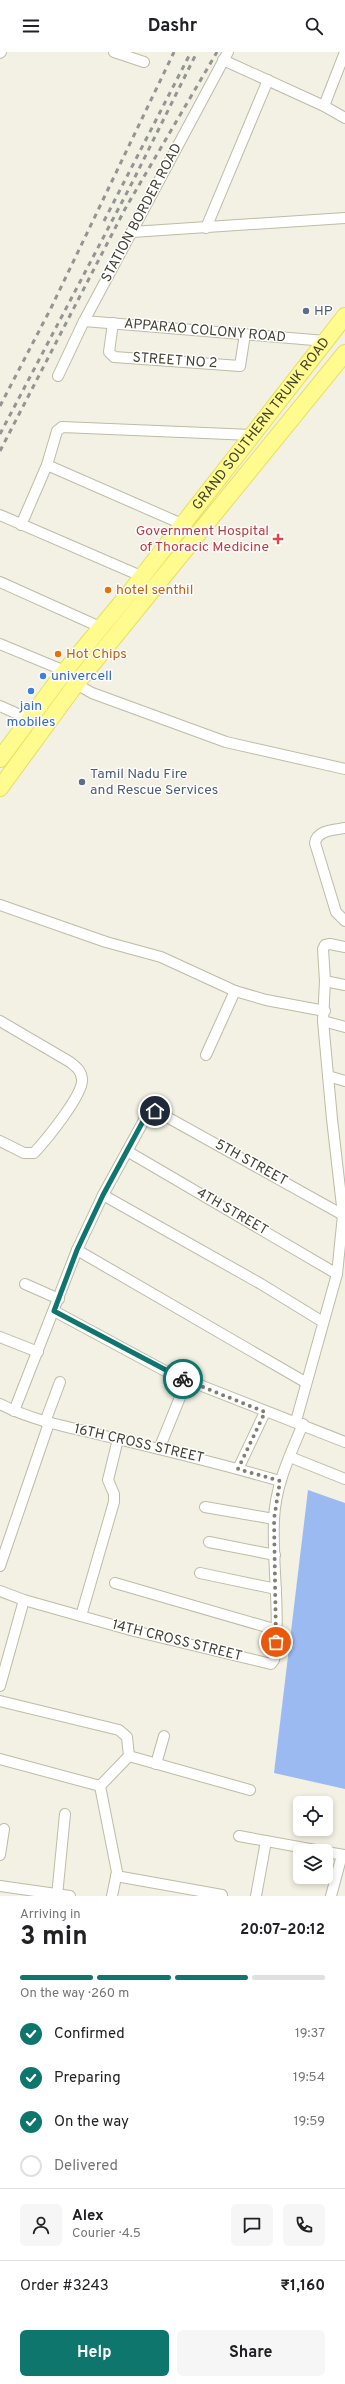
<!DOCTYPE html>
<html lang="en">
<head>
<meta charset="utf-8">
<style>
	:root { --surface:#fff; --page:#f6f6f6; --text:#202124; --muted:#757577; --line:#e0e0e0; --accent:#0f766e }
	body { margin:0; font-family:Overpass,sans-serif; background:var(--page); color:var(--text); height:100vh; display:flex; flex-direction:column; font-size:15px; white-space:nowrap }
	* { box-sizing:border-box; margin:0 }
	p { font-size:13px; color:var(--muted) }
	.icon { flex:none; width:22px; height:22px; fill:none; stroke:currentColor; stroke-width:2; stroke-linecap:round; stroke-linejoin:round }
	.map { position:relative; height:1844px; overflow:hidden }
	.side { display:flex; flex-direction:column; background:var(--surface); flex:1 }
	.side>* { flex:none }
	.fabs { position:absolute; left:293px; top:1744px; display:grid; gap:8px }
	.fabs a { display:grid; place-items:center; width:40px; height:40px; border-radius:6px; background:var(--surface); box-shadow:0 2px 6px #0003; font-size:20px }
	.pin { position:absolute; display:grid; place-items:center; width:34px; height:34px; color:#fff; margin:-17px; border:2px solid #fff; border-radius:50%; box-shadow:0 1px 4px #0007 }
	.courier { position:absolute; display:grid; place-items:center; width:40px; height:40px; margin:-20px; border:3px solid #0f766e; border-radius:50%; background:#fff; color:#222; box-shadow:0 1px 5px #0007 }
	.summary em { font-style:normal; font-weight:700 }
	.summary div { display:flex; flex-direction:column-reverse }
	.summary { display:flex; align-items:center; justify-content:space-between; height:68px; padding:0 20px }
	h1 { font-size:26px; font-weight:700; line-height:30px }
	.bar { display:grid; grid-template-columns:repeat(4,1fr); gap:6px 4px; align-content:center; height:48px; padding:0 20px }
	.bar i { height:5px; border-radius:3px; background:var(--line) }
	.bar .selected { background:var(--accent) }
	.bar p { grid-column:span 4 }
	.line { display:flex; align-items:center; gap:10px; padding:0 20px; border-top:1px solid var(--line) }
	.line div { flex:1 }
	.round { display:grid; place-items:center; flex:none; width:42px; height:42px; border-radius:6px; background:var(--page) }
	ol { padding:0 20px; list-style:none }
	li { display:flex; align-items:center; gap:12px; height:44px }
	li p { margin-inline-start:auto }
	li .icon { padding:4px; border-radius:50%; background:var(--accent); color:#fff; stroke-width:4 }
	li:last-child { color:var(--muted) }
	li i { width:22px; height:22px; border:2px solid var(--line); border-radius:50% }
	.button { display:flex; gap:8px; margin-top:auto; padding:8px 20px }
	.button a { flex:1; height:46px; border-radius:6px; background:var(--accent); color:#fff; font-size:16px; font-weight:700; line-height:46px; text-align:center }
	.button a+a { background:var(--page); color:var(--text) }
	header { display:flex; justify-content:space-between; align-items:center; height:52px; padding:0 20px; background:var(--surface); font-size:18px; font-weight:700 }
	.map>svg:first-child { display:block }
</style>
</head>
<body>
<header><svg class="icon" aria-label="menu" viewBox="0 0 24 24"><path d="M4 6h16M4 12h16M4 18h16"/></svg>Dashr<svg class="icon" aria-label="search" viewBox="0 0 24 24"><circle cx="10" cy="10" r="6"/><path d="M15 15l6 6"/></svg></header>
<div class="map">
<svg width="345" height="1844" viewBox="0 0 345 1844">
	<rect width="100%" height="100%" fill="#f2f1e3"/>
	<path fill="#9cbaf2" d="M308 1438 345 1451V1737L274 1721Z"/>
	<g fill="none" stroke-linecap="round" stroke-linejoin="round">
		<g stroke="#bebca6" stroke-width="12">
			<g id="minor">
				<path d="M114 0 144 10"/>
				<path d="M0 1 1 0"/>
				<path d="M223 8 324 54 345 66"/>
				<path d="M324 54 345 0"/>
				<path d="M206 176 268 28"/>
				<path d="M132 180 345 166"/>
				<path d="M84 269 326 289"/>
				<path d="M113 271 109 300 114 305 240 314 245 282"/>
				<path d="M58 324 84 269 228 0"/>
				<path d="M47 413 182 472"/>
				<path d="M0 463 141 524"/>
				<path d="M21 473 47 413 57 379 62 375 252 383"/>
				<path d="M0 530 100 575"/>
				<path d="M0 592 65 619"/>
				<path d="M76 632 92 641 226 690 345 717"/>
				<path d="M0 654 29 667"/>
				<path d="M345 776C334 778 317 778 315 791L336 860 345 869"/>
				<path d="M0 853 106 890 161 905 235 939 266 948 325 959"/>
				<path d="M325 929 345 933"/>
				<path d="M0 969 70 1010C76 1015 81 1018 82 1027 84 1042 46 1088 34 1101H24L0 1089"/>
				<path d="M323 969 345 975"/>
				<path d="M206 1003 235 939"/>
				<path d="M328 1024 345 1029"/>
				<path d="M127 1099 337 1222"/>
				<path d="M103 1143 261 1232 323 1270"/>
				<path d="M77 1198 305 1330"/>
				<path d="M25 1232 59 1247"/>
				<path d="M54 1259 169 1321 345 1390"/>
				<path d="M0 1285 38 1300"/>
				<path d="M0 1352C33 1369 69 1375 105 1384 164 1398 222 1412 280 1429"/>
				<path d="M14 1359 77 1198 103 1143 148 1061 158 1060 343 1163"/>
				<path d="M296 1369 337 1222 343 1163 332 1067 323 969 325 929 323 897 325 893 330 892 345 895"/>
				<path d="M45 1370 60 1330"/>
				<path d="M159 1397 185 1333"/>
				<path d="M290 1405 345 1427"/>
				<path d="M238 1417 265 1360"/>
				<path d="M205 1455 274 1467"/>
				<path d="M209 1490 275 1503"/>
				<path d="M0 1514 49 1371"/>
				<path d="M200 1521 276 1537"/>
				<path d="M115 1531 277 1578"/>
				<path d="M0 1539 24 1548 134 1579 271 1612 274 1608C281 1561 272 1515 274 1468 275 1434 290 1403 303 1372"/>
				<path d="M81 1564 114 1450V1442L108 1428 118 1387"/>
				<path d="M0 1634 24 1548"/>
				<path d="M0 1649 119 1678 127 1685 129 1704"/>
				<path d="M0 1707 100 1734"/>
				<path d="M156 1712 164 1684"/>
				<path d="M239 1784 321 1799"/>
				<path d="M326 1800 345 1803"/>
				<path d="M0 1803 4 1777"/>
				<path d="M116 1824 222 1843"/>
				<path d="M0 1834 70 1844"/>
				<path d="M57 1844 65 1762"/>
				<path d="M112 1844 117 1820 100 1734 129 1704 250 1738"/>
				<path d="M256 1844 266 1789"/>
				<path d="M331 1844 342 1803"/>
			</g>
		</g>
		<g stroke="#e7e05c" stroke-width="18">
			<g id="primary">
				<path id="s1" d="M0 707 65 619 131 539 345 264"/>
				<path d="M0 736 76 632 345 301"/>
			</g>
		</g>
		<use href="#minor" stroke="#fff" stroke-width="10"/>
		<use href="#primary" stroke="#fffb8f" stroke-width="16"/>
		<g stroke="#949494" stroke-width="3" stroke-dasharray="5 5" stroke-linecap="butt">
			<path d="M104 169 191 0"/>
			<path d="M0 354 51 256 174 0"/>
			<path d="M0 382 133 129 197 0"/>
			<path d="M0 399 125 157 217 0"/>
		</g>
	</g>
	<g fill="none" stroke-linecap="round" stroke-linejoin="round">
		<path stroke="#817f71" stroke-width="4" stroke-dasharray="0 7.2" d="M183 1327 265 1360 238 1417 280 1429 274 1467 276 1590"/>
		<path stroke="#0f766e" stroke-width="5" d="M155 1059 148 1060 103 1143 77 1198 54 1259 183 1327"/>
	</g>
	<g fill="#5c6f8a" stroke="#fff" stroke-width="1.5">
		<circle cx="306" cy="259" r="4"/>
		<circle cx="82" cy="730" r="4"/>
	</g>
	<path fill="#e0444e" stroke="#fff" stroke-width="1.5" d="M276 481h4v4h4v4h-4v4h-4v-4h-4v-4h4z"/>
	<g fill="#e8710a" stroke="#fff" stroke-width="1.5">
		<circle cx="108" cy="538" r="4"/>
		<circle cx="58" cy="602" r="4"/>
	</g>
	<g fill="#3f7fe0" stroke="#fff" stroke-width="1.5">
		<circle cx="43" cy="624" r="4"/>
		<circle cx="31" cy="639" r="4"/>
	</g>
	<g text-anchor="middle" dominant-baseline="central" stroke-width="3" stroke-linejoin="round" paint-order="stroke">
		<g font-size="14" fill="#444233" stroke="#fff">
			<text transform="translate(142 161) rotate(-62)">STATION BORDER ROAD</text>
			<text transform="translate(205 279) rotate(5)">APPARAO COLONY ROAD</text>
			<text transform="translate(175 309) rotate(4)">STREET NO 2</text>
			<text stroke="none"><textPath href="#s1" startOffset="425">GRAND SOUTHERN TRUNK ROAD</textPath></text>
			<text transform="translate(251 1111) rotate(29)">5TH STREET</text>
			<text transform="translate(232 1160) rotate(30)">4TH STREET</text>
			<text transform="translate(139 1392) rotate(13)">16TH CROSS STREET</text>
			<text transform="translate(177 1589) rotate(14)">14TH CROSS STREET</text>
		</g>
		<g font-size="14" fill="#4e5e75" stroke="#fff" text-anchor="start">
			<text x="314" y="259">HP</text>
			<text x="90" y="722">Tamil Nadu Fire<tspan x="90" dy="16">and Rescue Services</tspan></text>
		</g>
		<g font-size="14" fill="#be3a42" stroke="#fff" text-anchor="end">
			<text x="269" y="479">Government Hospital<tspan x="269" dy="16">of Thoracic Medicine</tspan></text>
		</g>
		<g font-size="14" fill="#c56008" stroke="#fff" text-anchor="start">
			<text x="116" y="538">hotel senthil</text>
			<text x="66" y="602">Hot Chips</text>
		</g>
		<g font-size="14" fill="#366cbe" stroke="#fff" text-anchor="start">
			<text x="51" y="624">univercell</text>
			<text x="31" y="654" text-anchor="middle">jain<tspan x="31" dy="16">mobiles</tspan></text>
		</g>
	</g>
</svg>
<div class="fabs">
<a><svg class="icon" aria-label="locate" viewBox="0 0 24 24"><circle cx="12" cy="12" r="6"/><path d="M12 2v4M12 18v4M2 12h4M18 12h4"/></svg></a>
<a><svg class="icon" aria-label="layers" viewBox="0 0 24 24"><path d="M12 4l9 5-9 5-9-5zM3 14l9 5 9-5"/></svg></a>
</div>
<div class="pin" style="left:276px;top:1590px;background:#ea580c"><svg class="icon" aria-label="bag" viewBox="0 0 24 24"><path d="M5 8h14l-1 12H6zM9 8a3 3 0 0 1 6 0"/></svg></div>
<div class="pin" style="left:155px;top:1059px;background:#1f2937"><svg class="icon" aria-label="home" viewBox="0 0 24 24"><path d="M3 11l9-7 9 7M6 9v11h12V9"/></svg></div>
<div class="courier" style="left:183px;top:1327px"><svg class="icon" aria-label="bike" viewBox="0 0 24 24"><circle cx="6" cy="16" r="4"/><circle cx="18" cy="16" r="4"/><path d="M6 16l4-8h5l3 8M10 8l3 8H6M13 5h3"/></svg></div>
</div>
<section class="side">
<div class="summary"><div><h1>3 min</h1><p>Arriving in</p></div><em>20:07–20:12</em></div>
<div class="bar"><i class="selected"></i><i class="selected"></i><i class="selected"></i><i></i><p>On the way · 260 m</p></div>
<ol>
<li><svg class="icon" aria-label="check" viewBox="0 0 24 24"><path d="M5 12l5 5 9-10"/></svg>Confirmed<p>19:37</p></li>
<li><svg class="icon" aria-label="check" viewBox="0 0 24 24"><path d="M5 12l5 5 9-10"/></svg>Preparing<p>19:54</p></li>
<li><svg class="icon" aria-label="check" viewBox="0 0 24 24"><path d="M5 12l5 5 9-10"/></svg>On the way<p>19:59</p></li>
<li><i></i>Delivered</li>
</ol>
<div class="line" style="height:72px"><a class="round"><svg class="icon" aria-label="person" viewBox="0 0 24 24"><circle cx="12" cy="8" r="4"/><path d="M4 21q1-7 8-7t8 7"/></svg></a><div><b>Alex</b><p>Courier · 4.5</p></div><a class="round"><svg class="icon" aria-label="chat" viewBox="0 0 24 24"><path d="M4 5h16v11H9l-5 4z"/></svg></a><a class="round"><svg class="icon" aria-label="phone" viewBox="0 0 24 24"><path d="M5 4h4l2 5-3 2q2 4 5 5l2-3 5 2v4C11 20 4 13 5 4z"/></svg></a></div>
<div class="line" style="height:52px"><div>Order #3243</div><b>₹1,160</b></div>
<div class="button"><a>Help</a><a>Share</a></div>
</section>
</body>
</html>
